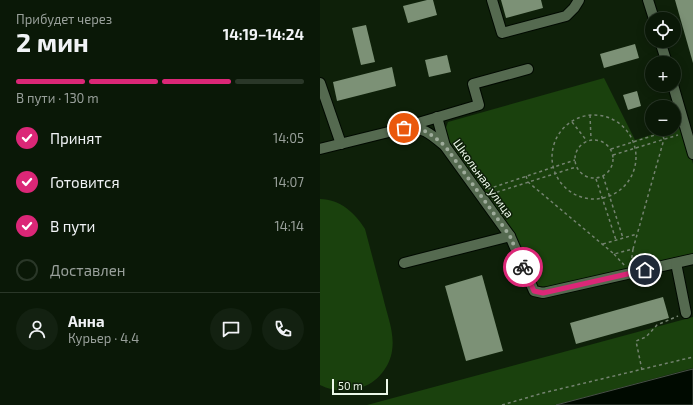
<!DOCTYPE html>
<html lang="ru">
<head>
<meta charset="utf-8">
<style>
	:root { --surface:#0a1807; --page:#132111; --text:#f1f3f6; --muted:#99a09b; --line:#2a3728; --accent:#db2777 }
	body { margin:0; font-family:"Exo 2",sans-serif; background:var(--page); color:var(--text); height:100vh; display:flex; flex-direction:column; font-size:15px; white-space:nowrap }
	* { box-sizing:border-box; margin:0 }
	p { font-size:13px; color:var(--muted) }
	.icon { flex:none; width:22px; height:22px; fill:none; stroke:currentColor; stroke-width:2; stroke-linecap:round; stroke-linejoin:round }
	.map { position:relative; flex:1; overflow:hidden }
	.panel { display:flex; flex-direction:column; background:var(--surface); width:320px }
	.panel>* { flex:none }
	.controls { position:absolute; left:325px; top:12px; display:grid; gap:8px }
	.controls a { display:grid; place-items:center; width:36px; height:36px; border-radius:50%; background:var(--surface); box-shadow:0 2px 10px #0003,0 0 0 1px var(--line); font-size:20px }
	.scale { position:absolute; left:12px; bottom:10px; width:56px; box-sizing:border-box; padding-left:4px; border:2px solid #ecf8e9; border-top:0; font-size:11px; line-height:14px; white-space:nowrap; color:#ecf8e9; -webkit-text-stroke:3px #0e2009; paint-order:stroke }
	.pin { position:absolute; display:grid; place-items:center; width:34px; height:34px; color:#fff; margin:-17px; border:2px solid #fff; border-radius:50%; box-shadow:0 1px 4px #0007 }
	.courier { position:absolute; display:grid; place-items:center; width:40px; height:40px; margin:-20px; border:3px solid #db2777; border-radius:50%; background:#fff; color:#222; box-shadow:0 1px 5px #0007 }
	.head em { font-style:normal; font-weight:700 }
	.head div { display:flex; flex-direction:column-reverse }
	.head { display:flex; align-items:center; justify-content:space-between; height:68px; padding:0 16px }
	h1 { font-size:26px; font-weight:700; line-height:30px }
	.bar { display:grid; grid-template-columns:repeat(4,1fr); gap:6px 4px; align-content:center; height:48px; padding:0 16px }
	.bar i { height:5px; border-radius:3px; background:var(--line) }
	.bar .current { background:var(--accent) }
	.bar p { grid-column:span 4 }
	.line { display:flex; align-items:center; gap:10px; padding:0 16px; border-top:1px solid var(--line) }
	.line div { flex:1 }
	.round { display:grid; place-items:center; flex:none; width:42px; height:42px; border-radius:21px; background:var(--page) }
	ol { padding:0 16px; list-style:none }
	li { display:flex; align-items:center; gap:12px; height:44px }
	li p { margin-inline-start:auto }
	li .icon { padding:4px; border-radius:50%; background:var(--accent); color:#fff; stroke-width:4 }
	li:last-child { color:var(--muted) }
	li i { width:22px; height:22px; border:2px solid var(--line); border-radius:50% }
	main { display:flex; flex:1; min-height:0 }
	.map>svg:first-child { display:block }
</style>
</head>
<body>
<main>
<section class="panel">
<div class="head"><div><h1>2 мин</h1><p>Прибудет через</p></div><em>14:19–14:24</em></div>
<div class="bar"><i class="current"></i><i class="current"></i><i class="current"></i><i></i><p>В пути · 130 m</p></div>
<ol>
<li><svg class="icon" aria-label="check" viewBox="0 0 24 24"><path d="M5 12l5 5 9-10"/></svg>Принят<p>14:05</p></li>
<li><svg class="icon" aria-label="check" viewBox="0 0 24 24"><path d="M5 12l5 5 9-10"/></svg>Готовится<p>14:07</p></li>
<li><svg class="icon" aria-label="check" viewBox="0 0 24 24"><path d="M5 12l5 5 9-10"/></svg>В пути<p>14:14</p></li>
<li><i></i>Доставлен</li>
</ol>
<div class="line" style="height:72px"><a class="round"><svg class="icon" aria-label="person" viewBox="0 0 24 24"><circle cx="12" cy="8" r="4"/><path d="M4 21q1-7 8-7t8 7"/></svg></a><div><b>Анна</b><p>Курьер · 4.4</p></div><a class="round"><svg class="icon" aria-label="chat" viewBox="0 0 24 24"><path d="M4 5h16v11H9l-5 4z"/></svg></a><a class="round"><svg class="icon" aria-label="phone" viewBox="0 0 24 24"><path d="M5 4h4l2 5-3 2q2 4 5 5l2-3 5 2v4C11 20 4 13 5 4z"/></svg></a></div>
</section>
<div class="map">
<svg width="373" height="405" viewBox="0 0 373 405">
	<rect width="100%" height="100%" fill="#0e2009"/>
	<g fill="#1a410d">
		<path d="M284 78 315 140 340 132 339 129H354V107H349L356 104 373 164V254L233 287 219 286 215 283 124 133 128 122Z"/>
		<path d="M0 199C20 199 35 213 45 229 51 252 57 274 63 297 67 315 75 333 72 351 70 366 58 381 45 386 30 393 14 392 0 385Z"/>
		<path d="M373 317V368L236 405H47Z"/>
	</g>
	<path fill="#000a00" stroke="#475146" d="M373 369V405H236L365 371Z"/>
	<g fill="#7c9176">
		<path d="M107 0H113L117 15 88 23 83 6Z"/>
		<path d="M181 0H221L223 8 186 18Z"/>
		<path d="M355 0H373V63Z"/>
		<path d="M46 25 55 62 41 65 32 28Z"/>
		<path d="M315 44 319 58 284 68 280 54Z"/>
		<path d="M127 55 131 72 109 77 105 60Z"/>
		<path d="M72 67 76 86 17 101 13 82Z"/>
		<path d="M317 91 321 106 308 110 303 95Z"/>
		<path d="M162 275 183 351 146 361 125 286Z"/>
		<path d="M343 297 349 318 256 344 250 323Z"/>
	</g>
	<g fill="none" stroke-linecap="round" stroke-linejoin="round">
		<g stroke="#000900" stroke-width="12">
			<g id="minor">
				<path d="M172 0 182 33 246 16 254 8 259 0"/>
				<path d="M328 0 334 19"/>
				<path d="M340 41 347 63"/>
				<path d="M0 83 21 144"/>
				<path d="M353 85 373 154"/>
				<path d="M117 117 125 146"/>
				<path d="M88 126 159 105 153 84 208 69"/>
				<path d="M0 149 85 128C103 126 112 135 125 146L190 236 214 291 223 293 373 259"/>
				<path d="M84 263 190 236"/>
				<path d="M356 263 366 313"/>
			</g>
		</g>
		<g stroke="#748370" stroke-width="1.5" stroke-dasharray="3 3" stroke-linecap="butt">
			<circle cx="274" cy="157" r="42"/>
			<path d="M270 115 271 139"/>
			<path d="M252 122 267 141"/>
			<circle cx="274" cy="159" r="19"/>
			<path d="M291 149 357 128"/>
			<path d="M293 155 358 135"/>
			<path d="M206 176 208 182 294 254 313 249 344 139 342 133"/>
			<path d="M283 176 303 238"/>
			<path d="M276 179 296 240"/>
			<path d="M168 189 255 160"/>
			<path d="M171 194 256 167"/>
			<path d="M283 244 317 234"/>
			<path d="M294 254 305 266"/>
			<path d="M311 264 313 249"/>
			<path d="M322 370 316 341 326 337 337 325 358 316"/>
			<path d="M182 405 223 393 373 357"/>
		</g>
		<use href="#minor" stroke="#556a50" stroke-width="10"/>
	</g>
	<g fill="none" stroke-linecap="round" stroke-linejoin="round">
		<path stroke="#9eac9b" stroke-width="4" stroke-dasharray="0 7.2" d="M84 128C103 126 112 135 125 146L190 236 203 267"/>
		<path stroke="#db2777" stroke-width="5" d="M203 267 214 291 223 293 325 270"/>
	</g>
	<g text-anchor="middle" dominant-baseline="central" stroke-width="3" stroke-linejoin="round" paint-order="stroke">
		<g font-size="12" fill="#ecf8e9" stroke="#0e2009">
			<text transform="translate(164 178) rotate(54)">Школьная улица</text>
		</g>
	</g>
</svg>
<div class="controls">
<a><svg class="icon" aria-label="locate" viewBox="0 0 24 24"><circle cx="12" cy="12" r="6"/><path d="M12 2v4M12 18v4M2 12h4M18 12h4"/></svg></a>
<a>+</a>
<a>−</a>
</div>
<div class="scale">50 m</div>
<div class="pin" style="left:84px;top:128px;background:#ea580c"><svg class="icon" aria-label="bag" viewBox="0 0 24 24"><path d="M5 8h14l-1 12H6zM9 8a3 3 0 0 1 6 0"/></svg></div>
<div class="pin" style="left:325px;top:270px;background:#1f2937"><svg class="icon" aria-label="home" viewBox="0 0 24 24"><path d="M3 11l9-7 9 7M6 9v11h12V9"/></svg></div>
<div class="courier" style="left:203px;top:267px"><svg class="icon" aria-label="bike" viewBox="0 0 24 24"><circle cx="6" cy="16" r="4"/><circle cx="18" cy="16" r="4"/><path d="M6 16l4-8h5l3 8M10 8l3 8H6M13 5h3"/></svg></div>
</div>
</main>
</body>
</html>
